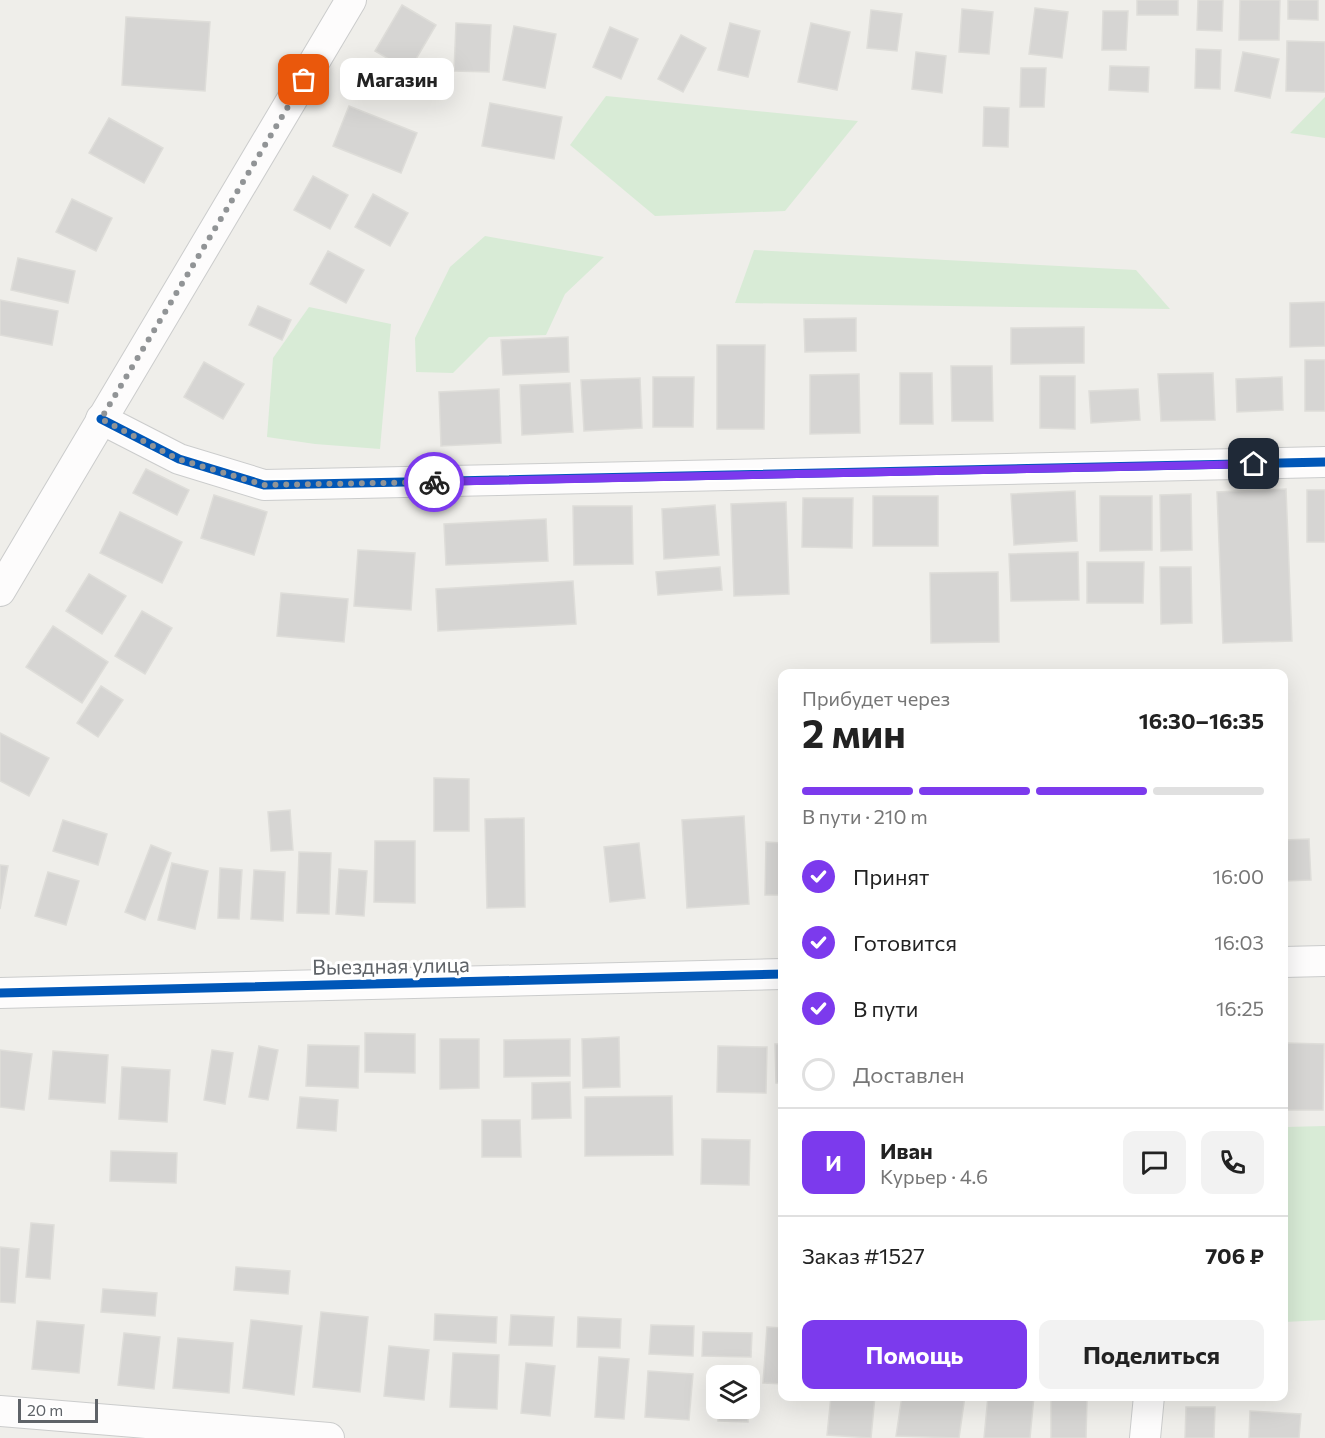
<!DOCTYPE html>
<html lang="ru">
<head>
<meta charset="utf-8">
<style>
	:root { --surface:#fff; --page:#f2f2f2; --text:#222; --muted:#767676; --line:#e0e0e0; --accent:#7c3aed }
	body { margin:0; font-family:Commissioner,sans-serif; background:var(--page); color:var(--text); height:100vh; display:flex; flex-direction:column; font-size:22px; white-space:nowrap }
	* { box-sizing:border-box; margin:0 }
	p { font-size:20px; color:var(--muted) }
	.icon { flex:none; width:33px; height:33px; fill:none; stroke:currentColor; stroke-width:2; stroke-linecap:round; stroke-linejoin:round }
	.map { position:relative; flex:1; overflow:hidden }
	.sheet { position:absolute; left:778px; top:669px; width:510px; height:732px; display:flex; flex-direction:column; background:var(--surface); border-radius:12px; box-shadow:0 6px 24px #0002 }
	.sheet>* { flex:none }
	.tools { position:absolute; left:706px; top:1365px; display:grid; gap:12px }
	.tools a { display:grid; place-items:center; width:54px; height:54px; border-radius:12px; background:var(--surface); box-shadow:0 6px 24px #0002; font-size:30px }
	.scale { position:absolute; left:18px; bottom:15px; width:80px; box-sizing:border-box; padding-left:6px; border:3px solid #5f6368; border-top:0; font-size:16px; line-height:21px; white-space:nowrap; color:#5f6368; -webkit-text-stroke:4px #fff; paint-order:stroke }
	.pin { position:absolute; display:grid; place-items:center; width:51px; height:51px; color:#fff; margin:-26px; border-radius:12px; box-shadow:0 3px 9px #0006 }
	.courier { position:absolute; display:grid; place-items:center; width:60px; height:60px; margin:-30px; border:4px solid #7c3aed; border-radius:50%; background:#fff; color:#222; box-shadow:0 2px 8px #0007 }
	.bubble { position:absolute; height:42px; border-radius:12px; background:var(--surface); box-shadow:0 6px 24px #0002; font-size:20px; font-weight:700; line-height:42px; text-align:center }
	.summary em { font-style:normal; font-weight:700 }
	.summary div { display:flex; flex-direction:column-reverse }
	.summary { display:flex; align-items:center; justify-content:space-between; height:102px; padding:0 24px }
	h1 { font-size:39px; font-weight:700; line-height:45px }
	.bar { display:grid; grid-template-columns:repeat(4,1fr); gap:9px 6px; align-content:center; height:72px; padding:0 24px }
	.bar i { height:8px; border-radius:4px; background:var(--line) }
	.bar .current { background:var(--accent) }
	.bar p { grid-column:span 4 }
	.line { display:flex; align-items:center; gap:15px; padding:0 24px; border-top:2px solid var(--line) }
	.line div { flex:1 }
	.round { display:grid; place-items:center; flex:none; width:63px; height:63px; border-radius:12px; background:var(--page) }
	ol { padding:0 24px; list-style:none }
	li { display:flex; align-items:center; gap:18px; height:66px }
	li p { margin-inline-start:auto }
	li .icon { padding:6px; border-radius:50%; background:var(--accent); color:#fff; stroke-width:4 }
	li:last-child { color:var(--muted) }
	li i { width:33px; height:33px; border:3px solid var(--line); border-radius:50% }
	.cta { display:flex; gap:12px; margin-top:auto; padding:12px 24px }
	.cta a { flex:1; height:69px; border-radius:12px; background:var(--accent); color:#fff; font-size:24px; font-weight:700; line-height:69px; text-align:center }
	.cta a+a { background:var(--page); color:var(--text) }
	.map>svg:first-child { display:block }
</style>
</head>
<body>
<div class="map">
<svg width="1325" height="1438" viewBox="0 0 1325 1438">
	<rect width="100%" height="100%" fill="#efeeea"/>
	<g fill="#d8ebd6">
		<path d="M606 96 858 121 785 211 655 216 570 145Z"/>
		<path d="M1325 97V138L1290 133Z"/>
		<path d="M485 236 604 257 565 294 546 335 489 337 453 373 416 372 415 338 450 267Z"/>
		<path d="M754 250 1136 270 1170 309 735 303Z"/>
		<path d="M309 307 391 324 380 449 315 444 267 437 273 358Z"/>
		<path d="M1325 1126V1320L1284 1322V1146L1286 1127Z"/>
	</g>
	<g fill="#d6d5d3" stroke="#deddd9" stroke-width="1.5">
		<rect x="1137" y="0" width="41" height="15"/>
		<path d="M1198 0H1223L1222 31 1197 30Z"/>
		<path d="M1240 0H1280L1279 40H1239Z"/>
		<path d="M1288 0H1318V20L1288 19Z"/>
		<path d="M402 5 436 25 409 71 375 51Z"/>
		<path d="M1035 8 1068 12 1062 58 1029 54Z"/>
		<path d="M962 9 993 12 989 54 959 52Z"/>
		<path d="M871 10 902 14 897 51 867 48Z"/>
		<path d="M1103 11H1128L1126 50H1102Z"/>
		<path d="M126 17 210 22 205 91 122 85Z"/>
		<path d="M456 23 491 25 489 72 454 71Z"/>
		<path d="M730 23 760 31 748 77 718 70Z"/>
		<path d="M811 23 850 32 837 90 798 82Z"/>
		<path d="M514 26 556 34 545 88 503 80Z"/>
		<path d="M610 27 638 39 621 79 593 67Z"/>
		<path d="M681 35 706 48 683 92 658 79Z"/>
		<path d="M1287 41 1325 42V92L1286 91Z"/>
		<path d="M1196 49 1221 50 1220 89 1195 88Z"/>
		<path d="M916 52 946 56 942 93 912 89Z"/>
		<path d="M1243 52 1279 59 1270 98 1235 91Z"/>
		<path d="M1110 66 1149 67 1148 92 1109 90Z"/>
		<path d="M1021 68H1046L1044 107H1020Z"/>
		<path d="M490 103 562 117 554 159 482 146Z"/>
		<path d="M349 106 417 133 401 173 333 146Z"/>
		<path d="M984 107 1009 108 1008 147 983 146Z"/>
		<path d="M109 118 163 148 144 183 89 153Z"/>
		<path d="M313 176 348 195 330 229 294 210Z"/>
		<path d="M373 194 408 213 390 246 355 227Z"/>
		<path d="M72 199 112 218 96 251 56 232Z"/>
		<path d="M328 251 364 270 346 303 310 284Z"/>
		<path d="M18 258 75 271 68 303 11 290Z"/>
		<path d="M0 300 58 311 52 345 0 335Z"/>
		<path d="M1325 302V346L1290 347V303Z"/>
		<path d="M258 306 291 320 282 340 249 325Z"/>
		<path d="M856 318V351L805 352 804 319Z"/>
		<path d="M1084 327V363L1011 364V328Z"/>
		<path d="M568 337 569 372 503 375 501 340Z"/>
		<path d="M717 345H765L764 429H717Z"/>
		<rect x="1305" y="360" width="20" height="51"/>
		<path d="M204 362 244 384 223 419 184 397Z"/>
		<path d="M951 366H992L993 421H952Z"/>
		<path d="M900 373H932L933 424H900Z"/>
		<path d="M1213 373 1215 420 1161 421 1158 374Z"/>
		<path d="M859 374 860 433 810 434V375Z"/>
		<path d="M1040 376H1075V429L1040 428Z"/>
		<path d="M653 377H694L693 427H653Z"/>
		<path d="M1282 377 1283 410 1237 412 1236 379Z"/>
		<path d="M640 378 642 428 584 431 581 380Z"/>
		<path d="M570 383 573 432 522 435 520 385Z"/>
		<path d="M499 389 501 443 441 446 439 392Z"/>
		<path d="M1138 389 1140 420 1091 423 1089 391Z"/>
		<path d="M146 469 189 490 177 515 133 493Z"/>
		<path d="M1286 489 1292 641 1223 643 1217 492Z"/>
		<rect x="1307" y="490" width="18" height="52"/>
		<path d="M1075 491 1077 541 1014 545 1011 494Z"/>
		<path d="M1191 494 1192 550 1161 551 1160 495Z"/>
		<path d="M214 495 267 512 254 555 201 538Z"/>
		<rect x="873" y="496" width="65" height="50"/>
		<path d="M1100 496H1152V550L1100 551Z"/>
		<path d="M803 498H853L852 548 802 547Z"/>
		<path d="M786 502 789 594 734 596 731 504Z"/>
		<path d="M715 505 719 555 664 559 662 509Z"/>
		<path d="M573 506H632L633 564 574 565Z"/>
		<path d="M120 512 182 542 162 583 100 553Z"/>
		<path d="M546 519 548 561 446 565 444 524Z"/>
		<path d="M358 550 415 553 411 610 354 606Z"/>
		<path d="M1078 552 1079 600 1011 601 1009 554Z"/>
		<path d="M1087 562H1144L1143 603H1087Z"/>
		<path d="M720 567 722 590 658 595 656 572Z"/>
		<path d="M1160 567H1191L1192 623 1161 624Z"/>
		<path d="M998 572 999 642 931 643 930 573Z"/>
		<path d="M89 574 126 596 102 634 66 611Z"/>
		<path d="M573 581 576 624 438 631 436 589Z"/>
		<path d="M281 593 348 599 344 642 277 636Z"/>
		<path d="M142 611 172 628 145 674 115 656Z"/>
		<path d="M53 626 108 662 82 703 26 667Z"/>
		<path d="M101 686 123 700 98 737 77 723Z"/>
		<path d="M0 733 49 758 29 796 0 781Z"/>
		<path d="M434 778 469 779V831H434Z"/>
		<path d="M290 810 293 850 271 851 268 812Z"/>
		<path d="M744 816 749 904 687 908 682 820Z"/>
		<path d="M524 818 525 907 487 908 485 819Z"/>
		<path d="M63 820 107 834 98 865 53 851Z"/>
		<path d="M1309 839 1311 880 1284 881V840Z"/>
		<path d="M375 841H415V903L374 902Z"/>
		<path d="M766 842 783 843V895H765Z"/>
		<path d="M639 843 645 898 610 902 604 847Z"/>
		<path d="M151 845 171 853 145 920 125 912Z"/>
		<path d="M299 852 331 853 329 914 297 913Z"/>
		<path d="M172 863 208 871 195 929 158 920Z"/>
		<path d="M0 865 8 866 0 909Z"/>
		<path d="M220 868 242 870 239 919 218 918Z"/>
		<path d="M339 869 367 871 364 916 336 914Z"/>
		<path d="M254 870 285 872 283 921 251 919Z"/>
		<path d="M48 872 79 881 66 925 35 916Z"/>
		<path d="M365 1033 415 1034V1073L365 1072Z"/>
		<path d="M619 1037 620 1087 583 1088 582 1039Z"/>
		<path d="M440 1039H479V1088L440 1089Z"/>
		<path d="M570 1039V1076L504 1077V1040Z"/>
		<path d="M1285 1043 1324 1044 1323 1110H1284Z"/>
		<path d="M775 1044H783V1083H776Z"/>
		<path d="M308 1045 359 1046 358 1088 306 1086Z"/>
		<path d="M259 1046 278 1050 268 1100 249 1097Z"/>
		<path d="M718 1046 767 1047 766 1093 717 1092Z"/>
		<path d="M0 1050 32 1054 24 1110 0 1107Z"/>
		<path d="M212 1050 233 1053 225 1104 204 1100Z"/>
		<path d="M53 1051 108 1055 105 1103 49 1099Z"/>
		<path d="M122 1067 170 1070 167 1122 119 1119Z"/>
		<path d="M570 1082 571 1118 532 1119V1083Z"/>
		<path d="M672 1096 673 1155 585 1156V1097Z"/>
		<path d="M300 1097 338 1100 336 1131 297 1128Z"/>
		<path d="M482 1120H520L521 1157H482Z"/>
		<path d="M702 1139 750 1140 749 1185 701 1184Z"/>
		<path d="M111 1151 177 1153 176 1183 110 1181Z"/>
		<path d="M31 1223 54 1225 50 1279 26 1277Z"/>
		<path d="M0 1247 19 1249 15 1303 0 1302Z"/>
		<path d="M236 1267 290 1271 288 1294 234 1290Z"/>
		<path d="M103 1289 157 1293 155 1316 101 1312Z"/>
		<path d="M321 1312 368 1317 360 1392 313 1387Z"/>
		<path d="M435 1314 497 1317 496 1343 434 1340Z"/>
		<path d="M511 1315 554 1317 552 1346 509 1345Z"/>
		<path d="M578 1317 621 1319 620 1348 577 1347Z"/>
		<path d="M251 1320 302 1326 294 1395 243 1388Z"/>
		<path d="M37 1321 84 1325 79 1373 32 1369Z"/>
		<path d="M651 1325 694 1326 693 1356 649 1354Z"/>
		<path d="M767 1327 783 1328V1384L763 1383Z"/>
		<path d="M703 1332 752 1333 751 1357 702 1356Z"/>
		<path d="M124 1333 160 1337 154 1389 118 1385Z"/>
		<path d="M178 1338 233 1343 229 1393 173 1388Z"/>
		<path d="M389 1346 429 1350 424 1400 384 1396Z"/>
		<path d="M453 1353 499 1355 497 1409 450 1407Z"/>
		<path d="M599 1357 629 1359 624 1419 595 1417Z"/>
		<path d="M526 1363 555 1366 550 1416 521 1413Z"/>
		<path d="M648 1371 693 1374 689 1420 645 1417Z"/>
		<path d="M719 1373 749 1374V1376H719Z"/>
		<path d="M831 1396H875L871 1438 827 1435Z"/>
		<path d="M902 1396H965L959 1438 896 1436Z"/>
		<path d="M988 1396H1034L1030 1438H984Z"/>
		<path d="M1051 1399H1087L1086 1438H1051Z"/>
		<path d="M1186 1407H1215L1214 1438H1185Z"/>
		<path d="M718 1408H748V1422L718 1421Z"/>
		<path d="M1250 1411 1301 1414 1299 1438H1249Z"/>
	</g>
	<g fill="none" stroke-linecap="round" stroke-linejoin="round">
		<g stroke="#cbcccc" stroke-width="32">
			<g id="minor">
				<path d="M101 419 179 459 264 485 1325 462"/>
				<path d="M0 591 351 0"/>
				<path d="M1284 962 1325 961"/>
				<path d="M0 993 783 974"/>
				<path d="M0 1411 329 1438"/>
				<path d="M1145 1438 1149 1396"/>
			</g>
		</g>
		<use href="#minor" stroke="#fdfcfc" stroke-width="30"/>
		<g stroke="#fff" stroke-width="13">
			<g id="cycleway">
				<path d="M101 419 179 459 264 485 1325 462"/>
				<path d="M0 993 783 974"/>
			</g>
		</g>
		<use href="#cycleway" stroke="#0057b8" stroke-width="9"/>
	</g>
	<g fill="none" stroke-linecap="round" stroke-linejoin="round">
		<path stroke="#919496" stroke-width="6" stroke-dasharray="0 10.8" d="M304 80 101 419 178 459 264 485 434 482"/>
		<path stroke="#7c3aed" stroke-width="8" d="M434 482 1254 464"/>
	</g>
	<g text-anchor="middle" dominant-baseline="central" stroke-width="6" stroke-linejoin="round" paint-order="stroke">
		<g font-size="21" fill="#5f6368" stroke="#fff">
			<text transform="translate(391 965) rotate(-1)">Выездная улица</text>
		</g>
	</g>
</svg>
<div class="tools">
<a><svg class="icon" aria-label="layers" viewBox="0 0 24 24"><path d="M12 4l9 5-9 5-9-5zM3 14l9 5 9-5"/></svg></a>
</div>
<div class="scale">20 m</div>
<div class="pin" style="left:304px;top:80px;background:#ea580c"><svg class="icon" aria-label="bag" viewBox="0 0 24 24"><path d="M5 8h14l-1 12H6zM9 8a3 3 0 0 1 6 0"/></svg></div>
<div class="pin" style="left:1254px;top:464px;background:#1f2937"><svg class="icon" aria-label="home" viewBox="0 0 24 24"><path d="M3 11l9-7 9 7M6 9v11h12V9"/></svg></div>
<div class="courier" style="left:434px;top:482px"><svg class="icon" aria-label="bike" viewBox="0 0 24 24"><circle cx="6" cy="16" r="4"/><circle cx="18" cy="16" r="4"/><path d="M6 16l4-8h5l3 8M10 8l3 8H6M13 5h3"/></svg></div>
<div class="bubble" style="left:340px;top:58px;width:114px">Магазин</div>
<section class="sheet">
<div class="summary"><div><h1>2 мин</h1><p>Прибудет через</p></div><em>16:30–16:35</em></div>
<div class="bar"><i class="current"></i><i class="current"></i><i class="current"></i><i></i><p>В пути · 210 m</p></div>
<ol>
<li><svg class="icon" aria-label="check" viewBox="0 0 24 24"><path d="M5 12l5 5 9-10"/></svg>Принят<p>16:00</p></li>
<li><svg class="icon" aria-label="check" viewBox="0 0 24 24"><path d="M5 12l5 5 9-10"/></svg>Готовится<p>16:03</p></li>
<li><svg class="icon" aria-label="check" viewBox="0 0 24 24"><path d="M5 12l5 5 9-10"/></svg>В пути<p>16:25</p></li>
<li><i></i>Доставлен</li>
</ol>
<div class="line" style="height:108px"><b class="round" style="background:var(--accent);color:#fff">И</b><div><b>Иван</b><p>Курьер · 4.6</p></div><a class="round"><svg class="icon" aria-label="chat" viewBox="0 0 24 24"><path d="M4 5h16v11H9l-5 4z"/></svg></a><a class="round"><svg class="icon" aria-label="phone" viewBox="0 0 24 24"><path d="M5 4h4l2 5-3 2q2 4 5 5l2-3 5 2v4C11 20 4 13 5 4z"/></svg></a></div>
<div class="line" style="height:78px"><div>Заказ #1527</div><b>706 ₽</b></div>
<div class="cta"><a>Помощь</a><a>Поделиться</a></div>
</section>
</div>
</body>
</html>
